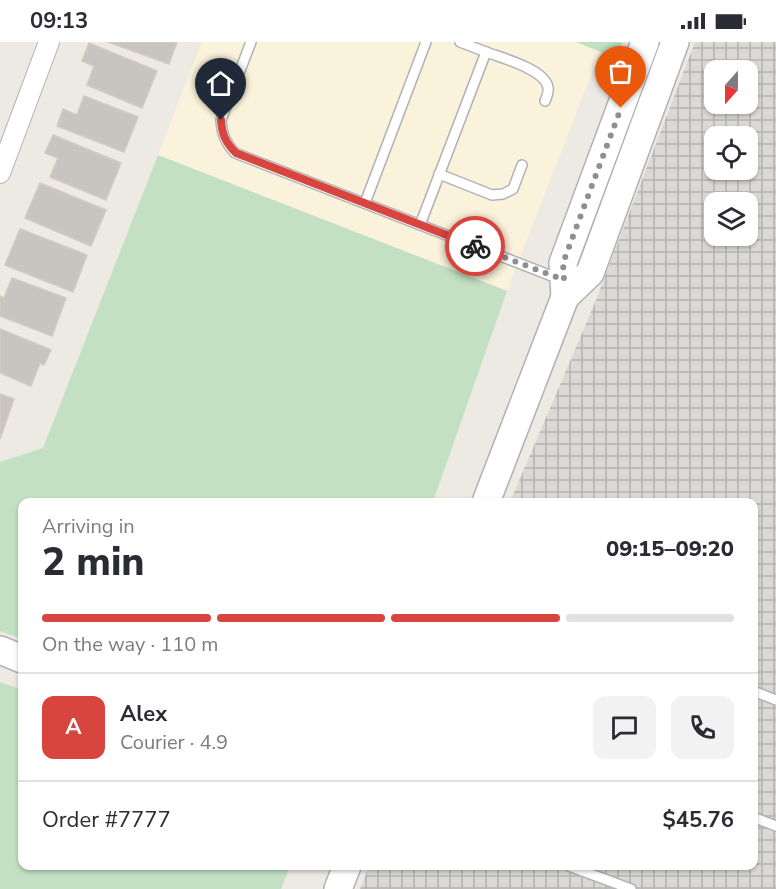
<!DOCTYPE html>
<html lang="en">
<head>
<meta charset="utf-8">
<style>
	:root { --surface:#fff; --page:#f2f2f3; --text:#2b2b33; --muted:#7c7c81; --line:#e1e1e2; --accent:#d7453e }
	body { margin:0; font-family:"Nunito Sans",sans-serif; background:var(--page); color:var(--text); height:100vh; display:flex; flex-direction:column; font-size:22px; white-space:nowrap }
	* { box-sizing:border-box; margin:0 }
	p { font-size:20px; color:var(--muted) }
	.icon { flex:none; width:33px; height:33px; fill:none; stroke:currentColor; stroke-width:2; stroke-linecap:round; stroke-linejoin:round }
	.map { position:relative; flex:1; overflow:hidden }
	.details { position:absolute; left:18px; top:456px; width:740px; height:372px; display:flex; flex-direction:column; background:var(--surface); border-radius:12px; box-shadow:0 2px 4px #0004 }
	.details>* { flex:none }
	.needle { width:39px; rotate:201deg }
	.tools { position:absolute; left:704px; top:18px; display:grid; gap:12px }
	.tools a { display:grid; place-items:center; width:54px; height:54px; border-radius:12px; background:var(--surface); box-shadow:0 2px 4px #0004; font-size:30px }
	.pin { position:absolute; display:grid; place-items:center; width:51px; height:51px; color:#fff; margin:-62px -26px; border-radius:50% 50% 50% 0; rotate:-45deg; box-shadow:0 0 6px #0007 }
	.pin .icon { rotate:45deg }
	.courier { position:absolute; display:grid; place-items:center; width:60px; height:60px; margin:-30px; border:4px solid #d7453e; border-radius:50%; background:#fff; color:#222; box-shadow:0 2px 8px #0007 }
	.overview em { font-style:normal; font-weight:800 }
	.overview div { display:flex; flex-direction:column-reverse }
	.overview { display:flex; align-items:center; justify-content:space-between; height:102px; padding:0 24px }
	h1 { font-size:39px; font-weight:800; line-height:45px }
	.bar { display:grid; grid-template-columns:repeat(4,1fr); gap:9px 6px; align-content:center; height:72px; padding:0 24px }
	.bar i { height:8px; border-radius:4px; background:var(--line) }
	.bar .on { background:var(--accent) }
	.bar p { grid-column:span 4 }
	.line { display:flex; align-items:center; gap:15px; padding:0 24px; border-top:2px solid var(--line) }
	.line div { flex:1 }
	.round { display:grid; place-items:center; flex:none; width:63px; height:63px; border-radius:12px; background:var(--page) }
	.status { display:flex; justify-content:space-between; align-items:center; height:42px; padding:0 30px; background:var(--surface); direction:ltr }
	.status svg { height:16px; fill:currentColor }
	.map>svg:first-child { display:block }
</style>
</head>
<body>
<div class="status"><b>09:13</b><svg viewBox="0 0 49 12"><path d="M0 12V9h3v3zM5 12V6h3v6zM10 12V3h3v9zM15 12V0h3v12zM26 1h20v11H26zM47 4h2v5h-2z"/></svg></div>
<div class="map">
<svg width="776" height="847" viewBox="0 0 776 847">
	<defs>
		<pattern id="industrial-grid" width="8" height="8" patternUnits="userSpaceOnUse" patternTransform="scale(1.5)"><rect width="8" height="8" fill="#dbd9d5"/><path d="M0 4h8M4 0v8" fill="none" stroke="#b5b3b0"/></pattern>
	</defs>
	<rect width="100%" height="100%" fill="#eceae3"/>
	<path fill="#faf2da" d="M202 0H576L600 10 507 249 158 113Z"/>
	<path fill="url(#industrial-grid)" fill-rule="evenodd" d="M695 0H776V847H360L369 824H753V460H510L594 263ZM714 28H747V62H714ZM714 94H747V128H714ZM714 160H747V194H714Z"/>
	<g fill="#c3e1c2">
		<path d="M576 0H622L616 16Z"/>
		<path d="M158 113 507 249 433 460H22V597L0 589V420L43 406Z"/>
		<path d="M0 640 22 648V824H290L281 847H0Z"/>
	</g>
	<g fill="#c8c5c0" stroke="#d0cbc2" stroke-width="1.5">
		<path d="M108 0H177L169 22Z"/>
		<path d="M89 1 157 29 142 66 87 43 94 24 82 19Z"/>
		<path d="M84 54 138 75 124 110 57 84 63 67 77 73Z"/>
		<path d="M53 93 121 121 106 158 50 135 58 116 45 111Z"/>
		<path d="M40 141 106 168 91 204 25 176Z"/>
		<path d="M20 187 87 213 73 250 5 223Z"/>
		<path d="M12 236 66 256 52 294 0 274V254L4 256Z"/>
		<path d="M0 287 51 308 44 323 40 321 31 344 0 331Z"/>
		<path d="M0 352 14 357 0 397Z"/>
	</g>
	<g fill="none" stroke-linecap="round" stroke-linejoin="round">
		<g stroke="#b0b3b7" stroke-width="12">
			<g id="lane">
				<path d="M251 0 221 78C222 93 226 101 235 111L562 238"/>
				<path d="M486 10C502 16 544 27 548 45 549 50 547 54 545 59"/>
				<path d="M439 132 492 153 503 152 513 147 522 123"/>
				<path d="M365 161 426 0"/>
				<path d="M420 183 486 10 460 0"/>
				<path d="M753 649 776 658"/>
				<path d="M753 775 776 784"/>
				<path d="M569 824 631 847"/>
			</g>
		</g>
		<g stroke="#b0b3b7" stroke-width="22">
			<path id="street" d="M0 131 49 0"/>
		</g>
		<g stroke="#b0b2b7" stroke-width="30">
			<g id="secondary">
				<path d="M565 255 590 231 675 0"/>
				<path d="M486 460 565 255 563 221 645 0"/>
				<path d="M0 608 22 617"/>
				<path d="M338 847 347 824"/>
			</g>
		</g>
		<use href="#lane" stroke="#fff" stroke-width="9"/>
		<use href="#street" stroke="#fff" stroke-width="20"/>
		<use href="#secondary" stroke="#fff" stroke-width="27"/>
	</g>
	<g fill="none" stroke-linecap="round" stroke-linejoin="round">
		<path stroke="#8e8f8f" stroke-width="6" stroke-dasharray="0 10.8" d="M475 204 564 238 563 221 621 66"/>
		<path stroke="#d7453e" stroke-width="8" d="M221 78C222 93 226 101 236 111L475 204"/>
	</g>
</svg>
<div class="tools">
<a><svg class="needle" viewBox="-14 -14 28 28"><path d="M0-13l5 13h-10z" fill="#e53935"/><path d="M0 13l5-13h-10z" fill="#7c7c81"/></svg></a>
<a><svg class="icon" aria-label="locate" viewBox="0 0 24 24"><circle cx="12" cy="12" r="6"/><path d="M12 2v4M12 18v4M2 12h4M18 12h4"/></svg></a>
<a><svg class="icon" aria-label="layers" viewBox="0 0 24 24"><path d="M12 4l9 5-9 5-9-5zM3 14l9 5 9-5"/></svg></a>
</div>
<div class="pin" style="left:621px;top:66px;background:#ea580c"><svg class="icon" aria-label="bag" viewBox="0 0 24 24"><path d="M5 8h14l-1 12H6zM9 8a3 3 0 0 1 6 0"/></svg></div>
<div class="pin" style="left:221px;top:78px;background:#1f2937"><svg class="icon" aria-label="home" viewBox="0 0 24 24"><path d="M3 11l9-7 9 7M6 9v11h12V9"/></svg></div>
<div class="courier" style="left:475px;top:204px"><svg class="icon" aria-label="bike" viewBox="0 0 24 24"><circle cx="6" cy="16" r="4"/><circle cx="18" cy="16" r="4"/><path d="M6 16l4-8h5l3 8M10 8l3 8H6M13 5h3"/></svg></div>
<section class="details">
<div class="overview"><div><h1>2 min</h1><p>Arriving in</p></div><em>09:15–09:20</em></div>
<div class="bar"><i class="on"></i><i class="on"></i><i class="on"></i><i></i><p>On the way · 110 m</p></div>
<div class="line" style="height:108px"><b class="round" style="background:var(--accent);color:#fff">A</b><div><b>Alex</b><p>Courier · 4.9</p></div><a class="round"><svg class="icon" aria-label="chat" viewBox="0 0 24 24"><path d="M4 5h16v11H9l-5 4z"/></svg></a><a class="round"><svg class="icon" aria-label="phone" viewBox="0 0 24 24"><path d="M5 4h4l2 5-3 2q2 4 5 5l2-3 5 2v4C11 20 4 13 5 4z"/></svg></a></div>
<div class="line" style="height:78px"><div>Order #7777</div><b>$45.76</b></div>
</section>
</div>
</body>
</html>
